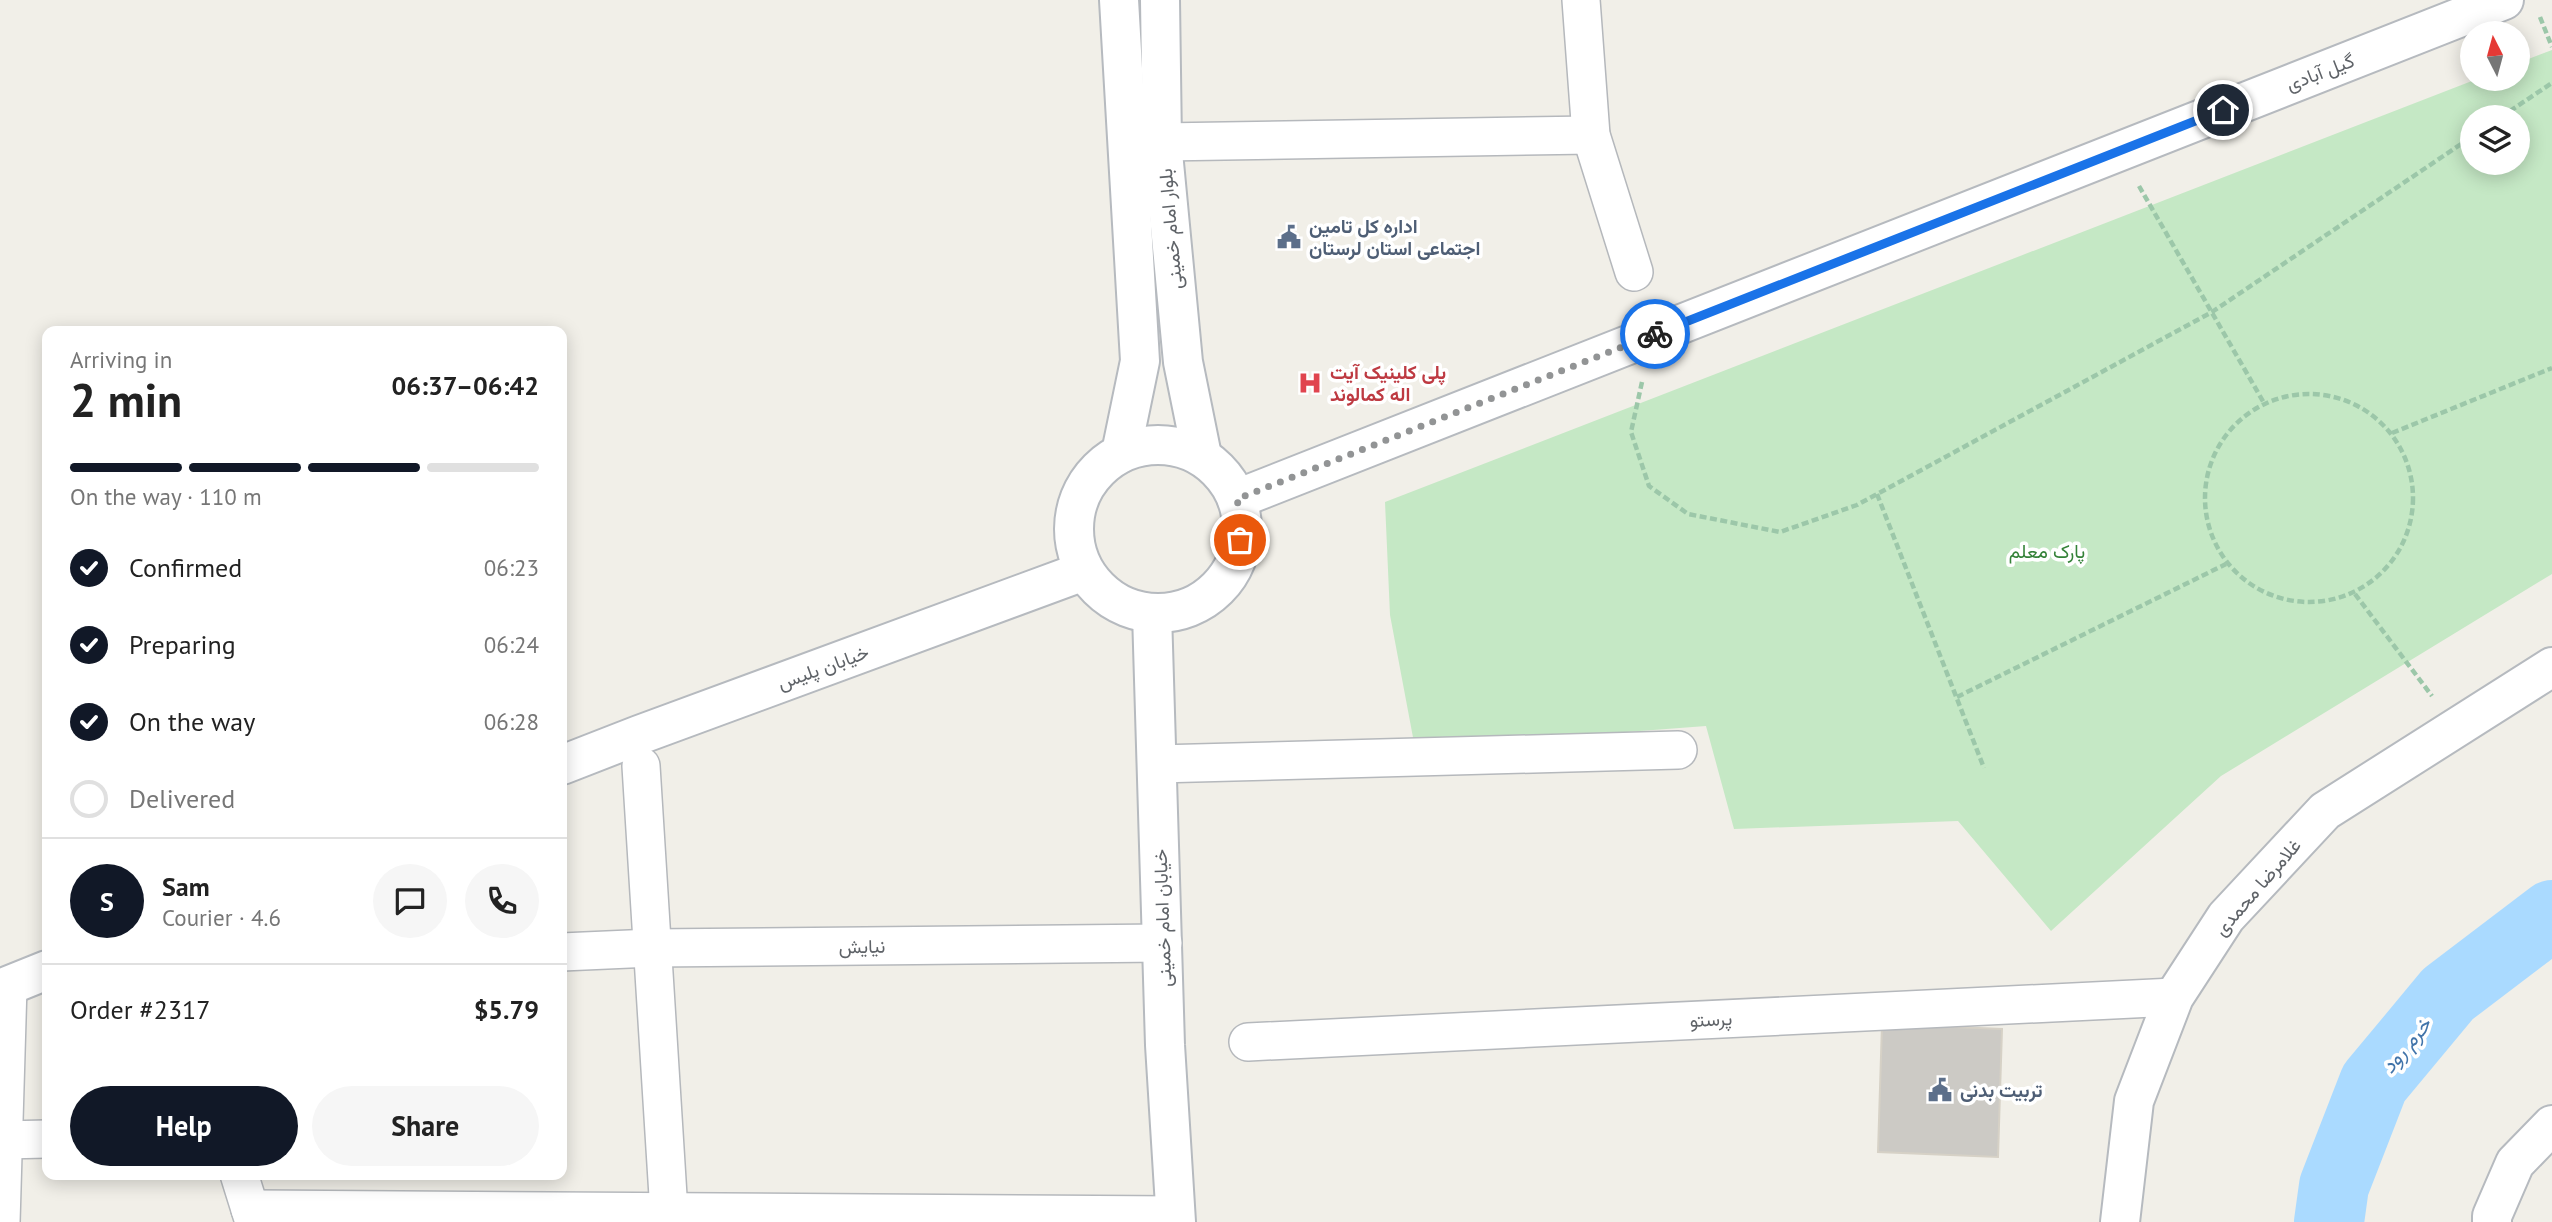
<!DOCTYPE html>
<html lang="en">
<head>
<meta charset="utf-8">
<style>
	:root { --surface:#fff; --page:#f6f6f6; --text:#222; --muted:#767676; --line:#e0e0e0; --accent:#111827 }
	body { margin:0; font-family:"PT Sans",Vazirmatn,sans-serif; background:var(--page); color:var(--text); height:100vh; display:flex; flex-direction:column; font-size:26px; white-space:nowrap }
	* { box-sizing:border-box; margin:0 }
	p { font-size:23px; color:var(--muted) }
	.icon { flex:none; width:38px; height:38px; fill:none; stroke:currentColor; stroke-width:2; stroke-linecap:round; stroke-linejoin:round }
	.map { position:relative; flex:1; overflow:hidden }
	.side { position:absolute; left:42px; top:326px; width:525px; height:854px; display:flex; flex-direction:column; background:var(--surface); border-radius:14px; box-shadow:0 4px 18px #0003 }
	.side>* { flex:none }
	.needle { width:46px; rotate:354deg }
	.tools { position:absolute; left:2460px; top:21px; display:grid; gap:14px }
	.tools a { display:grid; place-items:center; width:70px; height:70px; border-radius:50%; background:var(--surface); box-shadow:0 4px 18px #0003; font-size:35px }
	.pin { position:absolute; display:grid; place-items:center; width:60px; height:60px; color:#fff; margin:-30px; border:4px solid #fff; border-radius:50%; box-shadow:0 2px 7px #0007 }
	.courier { position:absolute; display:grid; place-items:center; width:70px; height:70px; margin:-35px; border:5px solid #1a73e8; border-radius:50%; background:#fff; color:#222; box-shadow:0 2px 9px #0007 }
	.head em { font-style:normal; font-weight:600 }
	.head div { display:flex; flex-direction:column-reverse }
	.head { display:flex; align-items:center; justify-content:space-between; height:119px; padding:0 28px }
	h1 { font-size:46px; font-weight:600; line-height:52px }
	.bar { display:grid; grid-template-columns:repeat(4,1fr); gap:10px 7px; align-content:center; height:84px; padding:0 28px }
	.bar i { height:9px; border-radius:5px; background:var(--line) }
	.bar .current { background:var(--accent) }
	.bar p { grid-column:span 4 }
	.line { display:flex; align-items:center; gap:18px; padding:0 28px; border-top:2px solid var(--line) }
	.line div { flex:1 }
	.round { display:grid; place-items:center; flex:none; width:74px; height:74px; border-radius:37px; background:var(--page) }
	ol { padding:0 28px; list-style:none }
	li { display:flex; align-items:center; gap:21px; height:77px }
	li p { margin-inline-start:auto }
	li .icon { padding:7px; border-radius:50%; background:var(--accent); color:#fff; stroke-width:4 }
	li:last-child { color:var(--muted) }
	li i { width:38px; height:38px; border:4px solid var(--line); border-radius:50% }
	.cta { display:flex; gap:14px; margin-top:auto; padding:14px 28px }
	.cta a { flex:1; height:80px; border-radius:42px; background:var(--accent); color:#fff; font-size:28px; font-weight:600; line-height:80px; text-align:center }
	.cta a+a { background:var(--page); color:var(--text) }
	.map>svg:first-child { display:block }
</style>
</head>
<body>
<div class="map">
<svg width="2552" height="1222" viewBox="0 0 2552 1222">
	<rect width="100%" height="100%" fill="#f1efe8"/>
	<path fill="#c5e8c5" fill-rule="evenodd" d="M2552 50V574L2221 776 2051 931 1958 821 1734 829 1706 726 1415 748 1390 615 1385 502 2477 79H2518V63ZM2473 117H2518V163H2473Z"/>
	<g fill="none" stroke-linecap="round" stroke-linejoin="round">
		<path stroke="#aadaff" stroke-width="70" d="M2329 1222 2334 1186 2374 1083 2448 994 2552 915"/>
	</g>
	<path fill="#cccac5" stroke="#d6d1c6" stroke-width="2" d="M1882 1024 2002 1029 1998 1157 1878 1152Z"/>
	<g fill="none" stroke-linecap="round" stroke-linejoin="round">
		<g stroke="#b5b8bc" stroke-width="40">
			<g id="street">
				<path d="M1581 0 1591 135 1634 272"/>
				<path d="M1162 142 1591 135"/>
				<path d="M1157 764 1678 750"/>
				<path d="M641 766 669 1212"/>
				<path d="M562 952 652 948 1163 943"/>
				<path d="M1248 1042 2174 997"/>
				<path d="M3 1140 47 1139"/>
				<path d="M239 1174 254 1222"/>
				<path d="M250 1209 1175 1215"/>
				<path d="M1 1222 8 986"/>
			</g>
		</g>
		<g stroke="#b6babf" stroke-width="42">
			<g id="secondary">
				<path d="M1119 0 1140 361 1121 453"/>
				<path d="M1160 0 1162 142 1183 362 1202 456"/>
				<circle cx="1158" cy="529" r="84"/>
				<path d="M1237 499 2504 0"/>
				<path d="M1152 613 1165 1045 1176 1222"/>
				<path d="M562 765 639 735 1084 571"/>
				<path d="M0 989 47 970"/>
				<path d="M2120 1222 2134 1101 2174 997 2226 917 2325 811 2552 667"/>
				<path d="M2492 1222V1216L2515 1163 2552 1125"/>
			</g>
		</g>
		<g stroke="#9cc7a9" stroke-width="4.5" stroke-dasharray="7 3.5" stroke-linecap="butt">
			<path d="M2540 17 2552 47"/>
			<path d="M2501 117 2552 83"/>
			<path d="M2139 186 2264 403"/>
			<path d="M1642 382 1631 432 1649 486 1688 514 1780 532 1857 505 2212 312 2473 136"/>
			<circle cx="2309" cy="498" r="104"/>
			<path d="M2392 433 2552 368"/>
			<path d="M1877 494 1984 768"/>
			<path d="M2355 594 2432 696"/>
			<path d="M1957 697 2226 564"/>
		</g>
		<use href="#street" stroke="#fff" stroke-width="37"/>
		<use href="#secondary" stroke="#fff" stroke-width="38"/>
	</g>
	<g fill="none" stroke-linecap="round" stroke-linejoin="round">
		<path stroke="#929495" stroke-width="7" stroke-dasharray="0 12.6" d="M1240 540 1242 526 1237 499 1655 334"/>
		<path stroke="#1a73e8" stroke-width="9" d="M1655 334 2223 110"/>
	</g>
	<defs>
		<g id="civic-bare" transform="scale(1.89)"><path d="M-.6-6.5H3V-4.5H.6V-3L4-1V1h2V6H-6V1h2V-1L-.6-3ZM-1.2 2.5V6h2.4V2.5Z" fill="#5c6f8a" stroke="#fff" stroke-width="2.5" paint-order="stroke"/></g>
		<g id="hospital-bare" transform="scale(1.89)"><path d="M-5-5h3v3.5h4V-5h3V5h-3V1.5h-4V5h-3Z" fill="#e0444e" stroke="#fff" stroke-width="2.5" paint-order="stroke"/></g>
	</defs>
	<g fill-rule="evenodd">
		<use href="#civic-bare" x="1289" y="237"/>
		<use href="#hospital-bare" x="1310" y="383"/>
		<use href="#civic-bare" x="1940" y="1090"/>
	</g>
	<g text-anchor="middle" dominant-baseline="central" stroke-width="7" stroke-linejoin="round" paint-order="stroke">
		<g font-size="19" fill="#5f6368" stroke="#fff">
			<text transform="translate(2320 72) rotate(-21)">گیل آبادی</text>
			<text transform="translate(1170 229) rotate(-95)">بلوار امام خمینی</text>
			<text transform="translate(823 667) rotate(-20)">خیابان پلیس</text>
			<text transform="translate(2257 887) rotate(-49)">غلامرضا محمدی</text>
			<text transform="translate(1162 918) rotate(-92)">خیابان امام خمینی</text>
			<text transform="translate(862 946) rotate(-1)">نیایش</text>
			<text transform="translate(1711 1019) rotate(-3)">پرستو</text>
		</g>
		<g font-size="19" font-weight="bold" fill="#4e5e75" stroke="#fff" text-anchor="start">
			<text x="1309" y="226">اداره کل تامین<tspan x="1309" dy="22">اجتماعی استان لرستان</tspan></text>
			<text x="1960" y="1090">تربیت بدنی</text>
		</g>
		<g font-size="19" font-weight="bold" fill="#be3a42" stroke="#fff" text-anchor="start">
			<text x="1330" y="372">پلی کلینیک آیت<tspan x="1330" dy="22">اله کمالوند</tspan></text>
		</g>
		<g font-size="19" fill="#348238" stroke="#fff">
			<text x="2047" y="551">پارک معلم</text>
		</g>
		<g font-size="21" font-style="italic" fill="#4174aa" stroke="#fff">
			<text transform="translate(2406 1045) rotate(-50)">خرم رود</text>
		</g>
	</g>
</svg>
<div class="tools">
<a><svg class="needle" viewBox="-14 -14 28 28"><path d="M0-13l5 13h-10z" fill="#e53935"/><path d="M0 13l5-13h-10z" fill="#767676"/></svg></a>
<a><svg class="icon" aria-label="layers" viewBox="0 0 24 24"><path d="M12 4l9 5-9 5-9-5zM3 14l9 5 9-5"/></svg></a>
</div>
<div class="pin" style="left:1240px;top:540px;background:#ea580c"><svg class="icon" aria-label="bag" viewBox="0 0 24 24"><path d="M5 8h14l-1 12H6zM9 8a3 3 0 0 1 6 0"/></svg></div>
<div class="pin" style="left:2223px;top:110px;background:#1f2937"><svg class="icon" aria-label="home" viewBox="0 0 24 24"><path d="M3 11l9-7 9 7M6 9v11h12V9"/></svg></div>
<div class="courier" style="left:1655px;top:334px"><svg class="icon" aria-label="bike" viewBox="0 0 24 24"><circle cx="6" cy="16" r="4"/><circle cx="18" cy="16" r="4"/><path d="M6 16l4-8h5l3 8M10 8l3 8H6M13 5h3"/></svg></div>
<section class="side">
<div class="head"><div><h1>2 min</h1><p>Arriving in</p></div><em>06:37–06:42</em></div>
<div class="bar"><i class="current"></i><i class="current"></i><i class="current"></i><i></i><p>On the way · 110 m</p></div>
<ol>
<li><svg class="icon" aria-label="check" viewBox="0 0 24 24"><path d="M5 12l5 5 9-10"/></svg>Confirmed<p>06:23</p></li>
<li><svg class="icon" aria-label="check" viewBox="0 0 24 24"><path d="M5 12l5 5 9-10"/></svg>Preparing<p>06:24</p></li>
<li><svg class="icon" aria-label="check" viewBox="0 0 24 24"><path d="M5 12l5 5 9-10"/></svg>On the way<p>06:28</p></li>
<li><i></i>Delivered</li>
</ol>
<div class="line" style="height:126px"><b class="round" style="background:var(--accent);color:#fff">S</b><div><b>Sam</b><p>Courier · 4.6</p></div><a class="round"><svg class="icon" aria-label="chat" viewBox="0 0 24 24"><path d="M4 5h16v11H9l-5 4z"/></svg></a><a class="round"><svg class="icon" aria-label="phone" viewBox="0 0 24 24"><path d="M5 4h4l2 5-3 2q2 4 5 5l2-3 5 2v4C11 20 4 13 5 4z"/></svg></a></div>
<div class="line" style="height:91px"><div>Order #2317</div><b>$5.79</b></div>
<div class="cta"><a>Help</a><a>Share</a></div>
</section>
</div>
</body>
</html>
